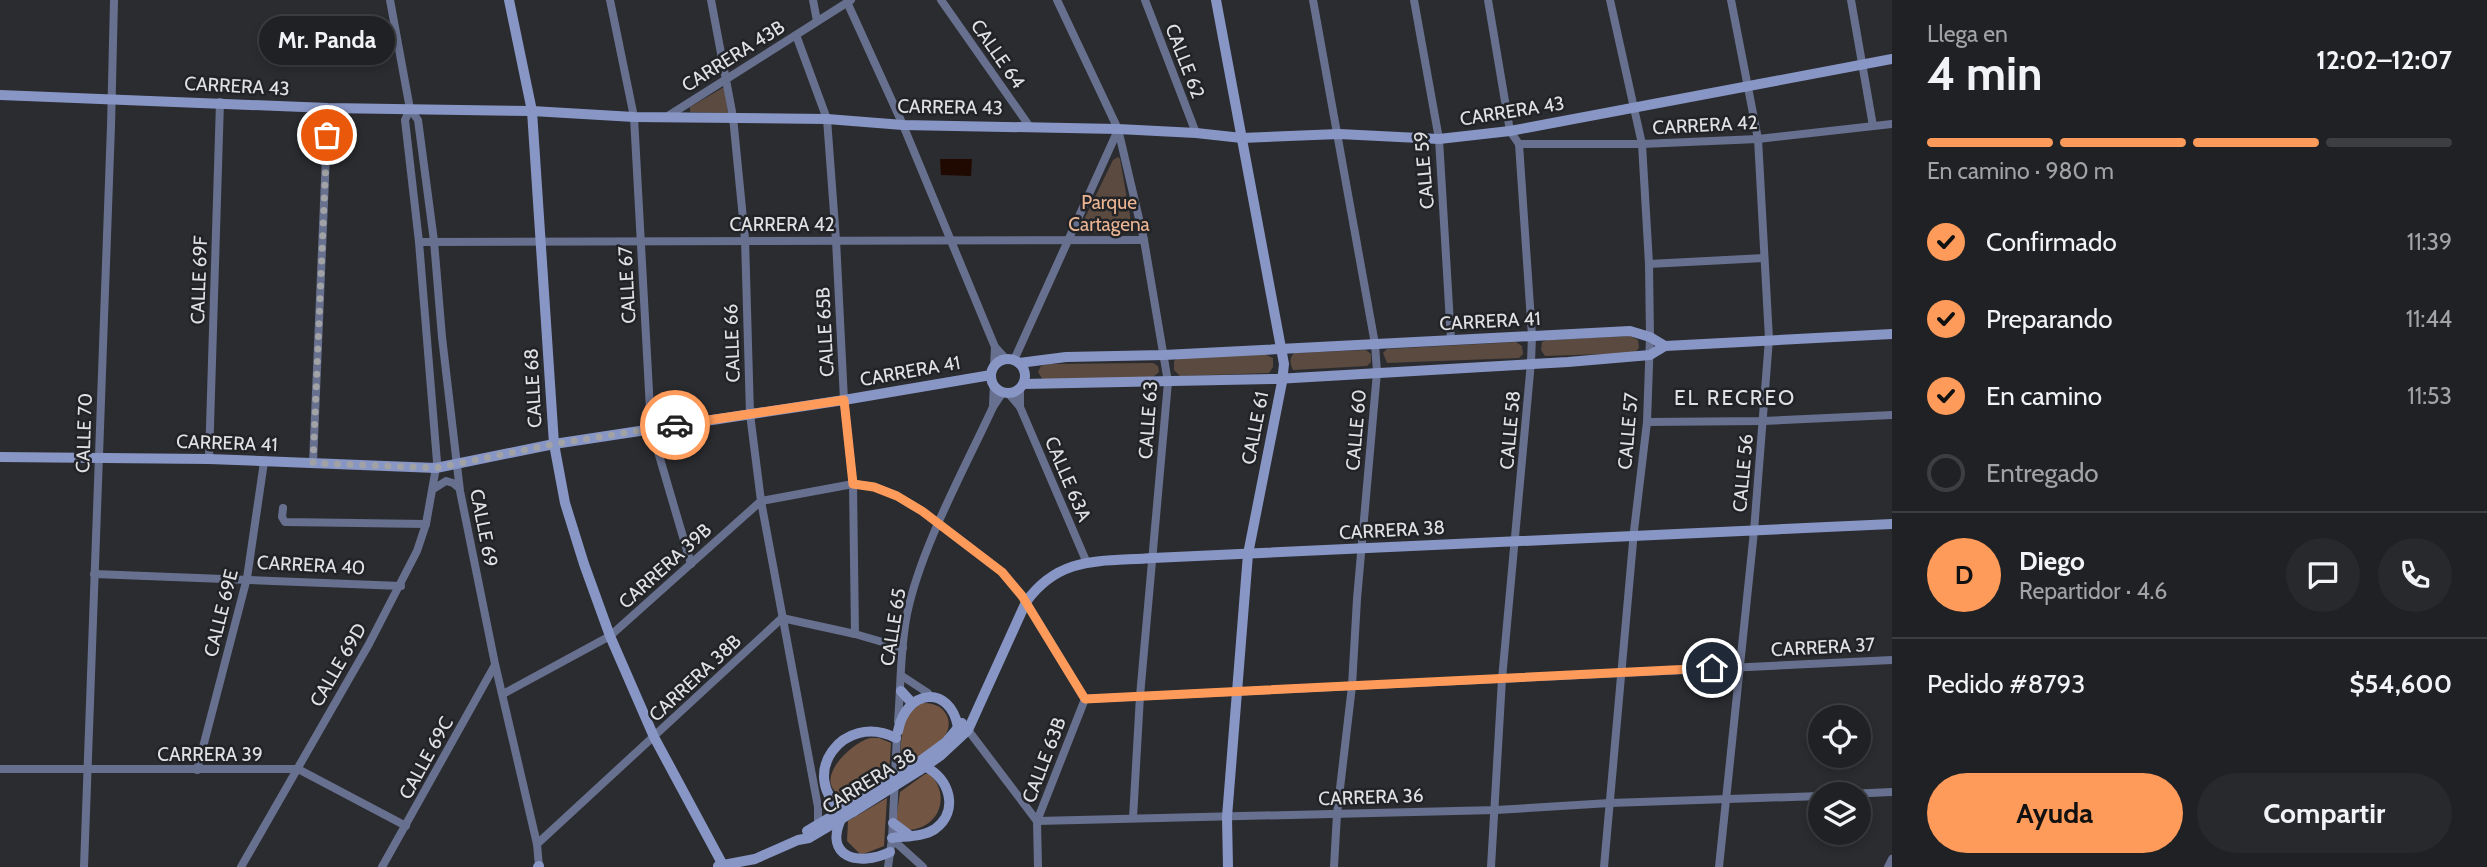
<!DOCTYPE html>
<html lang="es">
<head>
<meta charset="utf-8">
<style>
	:root { --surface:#202124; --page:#28292c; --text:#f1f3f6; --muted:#a2a3a6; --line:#3d3e41; --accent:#ff9b5a }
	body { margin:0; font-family:Cabin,sans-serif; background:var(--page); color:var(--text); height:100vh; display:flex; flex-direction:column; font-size:26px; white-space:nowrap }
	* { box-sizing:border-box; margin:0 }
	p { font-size:23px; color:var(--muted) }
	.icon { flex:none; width:38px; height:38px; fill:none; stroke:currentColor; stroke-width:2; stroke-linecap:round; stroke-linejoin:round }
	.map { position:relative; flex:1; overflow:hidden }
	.side { display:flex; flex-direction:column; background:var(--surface); width:595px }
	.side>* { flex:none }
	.fabs { position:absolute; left:1808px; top:705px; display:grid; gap:14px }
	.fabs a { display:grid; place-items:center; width:63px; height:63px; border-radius:50%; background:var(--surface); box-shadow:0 4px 10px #0003,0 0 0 2px var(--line); font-size:35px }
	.pin { position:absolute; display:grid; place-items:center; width:60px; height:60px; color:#fff; margin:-30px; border:4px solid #fff; border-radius:50%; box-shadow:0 2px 7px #0007 }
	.courier { position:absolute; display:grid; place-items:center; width:70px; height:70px; margin:-35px; border:5px solid #ff9b5a; border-radius:50%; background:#fff; color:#222; box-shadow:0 2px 9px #0007 }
	.bubble { position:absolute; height:49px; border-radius:24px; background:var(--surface); box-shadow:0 4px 10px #0003,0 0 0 2px var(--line); font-size:23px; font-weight:700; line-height:49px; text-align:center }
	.overview em { font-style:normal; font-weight:700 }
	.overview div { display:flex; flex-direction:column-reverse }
	.overview { display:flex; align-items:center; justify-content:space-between; height:119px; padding:0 35px }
	h1 { font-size:46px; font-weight:700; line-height:52px }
	.bar { display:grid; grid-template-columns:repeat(4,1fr); gap:10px 7px; align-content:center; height:84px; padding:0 35px }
	.bar i { height:9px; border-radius:5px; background:var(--line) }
	.bar .active { background:var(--accent) }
	.bar p { grid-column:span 4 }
	.line { display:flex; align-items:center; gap:18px; padding:0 35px; border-top:2px solid var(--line) }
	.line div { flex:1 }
	.round { display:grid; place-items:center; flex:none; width:74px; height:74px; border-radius:37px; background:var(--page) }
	ol { padding:0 35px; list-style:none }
	li { display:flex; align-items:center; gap:21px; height:77px }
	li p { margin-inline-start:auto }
	li .icon { padding:7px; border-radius:50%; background:var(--accent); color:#111; stroke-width:4 }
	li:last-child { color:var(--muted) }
	li i { width:38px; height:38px; border:4px solid var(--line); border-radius:50% }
	.cta { display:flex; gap:14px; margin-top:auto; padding:14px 35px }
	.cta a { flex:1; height:80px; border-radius:42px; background:var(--accent); color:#111; font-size:28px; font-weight:700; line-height:80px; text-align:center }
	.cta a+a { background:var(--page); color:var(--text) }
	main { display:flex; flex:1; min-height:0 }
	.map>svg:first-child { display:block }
</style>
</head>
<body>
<main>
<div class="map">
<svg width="1892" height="867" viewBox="0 0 1892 867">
	<rect width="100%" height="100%" fill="#2b2c30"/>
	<g fill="#5b4a3f">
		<path d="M724 87 728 113 690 112V107Z"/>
		<path d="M1118 157 1120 159 1133 233 1078 232 1113 160Z"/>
		<path d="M1630 336 1638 340 1639 348 1634 353 1545 356 1541 350 1542 342 1547 340Z"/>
		<path d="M1516 342 1522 346 1523 354 1519 358 1387 363 1383 353 1387 349Z"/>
		<path d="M1366 350 1371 354V362L1367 366 1293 370C1290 364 1289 358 1294 353Z"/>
		<path d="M1264 354 1273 358V367L1269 373 1180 376 1174 370V361L1179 357Z"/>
		<path d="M1153 363 1158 366 1159 372 1153 377 1043 380 1038 372 1041 366 1049 364Z"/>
	</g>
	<g fill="#725543">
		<path d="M922 703C932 703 941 705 946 714 960 740 916 758 900 769 902 746 897 714 922 703Z"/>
		<path d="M870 738H879L891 743 889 775 849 798C807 788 846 745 870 738Z"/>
		<path d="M925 774H930C952 797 938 830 906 830L896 819 900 792Z"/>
		<path d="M887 798 884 846 861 855 847 841 848 821Z"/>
	</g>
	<path fill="#200900" d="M940 159H972L971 176 941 175Z"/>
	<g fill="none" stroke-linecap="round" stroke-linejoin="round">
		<g stroke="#67708e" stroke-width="8">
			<path d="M390 0 410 109 418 120 434 241 442 337 460 491 495 664 537 844 539 867"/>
			<path d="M610 0 634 117 651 428 691 564"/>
			<path d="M711 0 733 117 745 239 750 414 761 501 818 807V824"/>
			<path d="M813 0 817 21"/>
			<path d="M941 0 1030 127"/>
			<path d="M1057 0 1118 129 1144 240 1168 382 1140 696 1133 818"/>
			<path d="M1145 0 1196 133"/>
			<path d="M1313 0 1375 344 1377 372 1357 599 1352 686 1337 814 1334 867"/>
			<path d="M1414 0 1439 139 1451 340"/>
			<path d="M1488 0 1510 131 1519 144 1532 336 1531 362 1502 679 1491 867"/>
			<path d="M1851 0 1873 126"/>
			<path d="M847 2 903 125 995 347 1006 359"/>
			<path d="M796 35 827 119 836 240 844 400 853 484 855 634"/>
			<path d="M668 116 851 0"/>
			<path d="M1519 144H1642L1758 139 1892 124"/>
			<path d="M419 242 1144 240"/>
			<path d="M1649 264 1764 258"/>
			<path d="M1014 360 1118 130"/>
			<path d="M994 366 995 347"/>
			<path d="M1008 393 1020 407 1087 563"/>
			<path d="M993 404 994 385"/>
			<path d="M1020 407V388"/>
			<path d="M1647 422 1763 421 1892 415"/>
			<path d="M209 459 220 102"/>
			<path d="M313 463 328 108"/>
			<path d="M435 488 446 481 453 483 459 488"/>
			<path d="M283 508 282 517 285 522 426 524"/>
			<path d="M94 574 401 586"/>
			<path d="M902 676 928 693"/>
			<path d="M503 694 610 636 761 501 853 484 875 487 897 496 922 511 1002 572 1022 595 1085 699 1037 821 1038 867"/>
			<path d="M1085 699 1892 660"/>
			<path d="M898 721C901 686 900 649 907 614 921 547 964 470 993 407L1003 392"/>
			<path d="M968 730 1037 821 1496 810 1610 803 1820 796"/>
			<path d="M0 769H298L406 826"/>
			<path d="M197 770 247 578 264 462"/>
			<path d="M1847 794 1892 792"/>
			<path d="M892 839 923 867"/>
			<path d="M537 844 782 618 855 634 903 648"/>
			<path d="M84 867 111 126 114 0"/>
			<path d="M241 867 369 644 417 551 426 524 437 462 419 242 405 120 410 109"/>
			<path d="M382 867 495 665"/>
			<path d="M888 867 892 839 897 734"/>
			<path d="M1604 867 1634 531 1647 422 1650 337 1649 264 1642 144 1610 0"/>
			<path d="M1719 867 1754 531 1769 339 1758 139 1731 0"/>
			<path d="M1888 867 1892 859"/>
		</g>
		<g stroke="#8896c6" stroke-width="10">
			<path d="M509 0 532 111 554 444 565 503 584 564 610 636 654 737 724 867"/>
			<path d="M1216 0 1284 364 1282 382 1248 554 1227 817 1228 867"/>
			<path d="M0 95 328 108 532 111 634 117 827 119 903 125 1118 129 1196 133 1242 138 1339 134 1439 139 1510 131 1892 59"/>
			<circle cx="1008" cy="376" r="17"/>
			<path d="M1019 363 1066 357 1164 355 1630 331 1650 337 1665 346"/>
			<path d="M1023 384 1276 379 1568 362 1650 355 1665 346 1892 334"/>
			<path d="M0 457 209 459 436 468 554 444 844 400 991 375"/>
			<path d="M901 691 912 703"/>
			<path d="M898 731C906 689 950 684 958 727"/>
			<path d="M916 764 946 742 962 723"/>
			<path d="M920 770 940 756 968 730 1026 602C1060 555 1101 562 1153 558L1892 524"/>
			<path d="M842 810C798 776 842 711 896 738"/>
			<path d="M841 819C824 857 858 867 890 852"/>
			<path d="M893 823 909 835"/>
			<path d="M807 831 844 809"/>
			<path d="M892 838C906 836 923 837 935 829 960 811 949 777 925 767"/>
			<path d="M718 866 755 859 798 840 809 838 853 812"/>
			<path d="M538 867 539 866"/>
		</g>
		<g stroke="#8896c6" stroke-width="10">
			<path d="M850 805 916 764"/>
			<path d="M853 812 920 770"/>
		</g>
	</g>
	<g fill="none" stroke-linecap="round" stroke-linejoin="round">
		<path stroke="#a1a2a5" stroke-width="7" stroke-dasharray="0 12.6" d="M327 135 313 463 436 468 554 444 675 425"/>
		<path stroke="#ff9b5a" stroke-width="9" d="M675 425 844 400 853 484 874 487 897 496 922 511 1002 572 1022 596 1085 699 1712 668"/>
	</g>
	<g text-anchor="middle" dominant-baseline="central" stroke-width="5" stroke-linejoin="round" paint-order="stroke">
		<g font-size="19" fill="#e0e1e4" stroke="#212327">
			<text transform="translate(998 54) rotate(55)">CALLE 64</text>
			<text transform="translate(733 56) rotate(-32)">CARRERA 43B</text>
			<text transform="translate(1185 61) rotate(69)">CALLE 62</text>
			<text transform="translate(237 86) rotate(3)">CARRERA 43</text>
			<text transform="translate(950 107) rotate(1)">CARRERA 43</text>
			<text transform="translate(1512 111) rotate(-9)">CARRERA 43</text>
			<text transform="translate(1705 125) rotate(-3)">CARRERA 42</text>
			<text transform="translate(1424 170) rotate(-95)">CALLE 59</text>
			<text x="782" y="224">CARRERA 42</text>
			<text transform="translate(199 280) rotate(-88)">CALLE 69F</text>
			<text transform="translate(627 285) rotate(-93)">CALLE 67</text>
			<text transform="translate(1490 321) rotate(-3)">CARRERA 41</text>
			<text transform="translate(825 332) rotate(-93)">CALLE 65B</text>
			<text transform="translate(732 343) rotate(-92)">CALLE 66</text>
			<text transform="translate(910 371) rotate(-10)">CARRERA 41</text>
			<text transform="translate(533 388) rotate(-93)">CALLE 68</text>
			<text transform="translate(1148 420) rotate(-86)">CALLE 63</text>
			<text transform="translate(1255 428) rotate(-79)">CALLE 61</text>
			<text transform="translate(1356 430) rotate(-85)">CALLE 60</text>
			<text transform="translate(1510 430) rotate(-85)">CALLE 58</text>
			<text transform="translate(1628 431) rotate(-85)">CALLE 57</text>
			<text transform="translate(84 433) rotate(-88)">CALLE 70</text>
			<text transform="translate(227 443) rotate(2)">CARRERA 41</text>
			<text transform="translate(1743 473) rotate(-85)">CALLE 56</text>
			<text transform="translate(1068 479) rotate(67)">CALLE 63A</text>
			<text transform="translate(484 528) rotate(79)">CALLE 69</text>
			<text transform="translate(1392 530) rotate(-3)">CARRERA 38</text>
			<text transform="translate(311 565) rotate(3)">CARRERA 40</text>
			<text transform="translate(665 566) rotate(-42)">CARRERA 39B</text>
			<text transform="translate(221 613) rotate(-76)">CALLE 69E</text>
			<text transform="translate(893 627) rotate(-81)">CALLE 65</text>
			<text transform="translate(1823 647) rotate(-3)">CARRERA 37</text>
			<text transform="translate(338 665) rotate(-60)">CALLE 69D</text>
			<text transform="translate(695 678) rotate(-43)">CARRERA 38B</text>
			<text x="210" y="754">CARRERA 39</text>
			<text transform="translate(426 758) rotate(-61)">CALLE 69C</text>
			<text transform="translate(1044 760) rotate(-69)">CALLE 63B</text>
			<text transform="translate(869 781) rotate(-32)">CARRERA 38</text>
			<text transform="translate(1371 797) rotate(-2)">CARRERA 36</text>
		</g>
		<g font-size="19" fill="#ebb594" stroke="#212327">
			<text x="1109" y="202">Parque<tspan x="1109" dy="22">Cartagena</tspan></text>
		</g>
		<g font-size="21" letter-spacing="2" fill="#e0e1e4" stroke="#212327">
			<text x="1735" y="397">EL RECREO</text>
		</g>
	</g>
</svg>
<div class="fabs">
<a><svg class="icon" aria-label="locate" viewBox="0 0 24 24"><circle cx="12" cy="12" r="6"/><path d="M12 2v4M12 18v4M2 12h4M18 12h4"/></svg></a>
<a><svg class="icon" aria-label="layers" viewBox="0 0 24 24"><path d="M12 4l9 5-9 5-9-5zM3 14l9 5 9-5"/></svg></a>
</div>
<div class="pin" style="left:327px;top:135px;background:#ea580c"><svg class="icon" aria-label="bag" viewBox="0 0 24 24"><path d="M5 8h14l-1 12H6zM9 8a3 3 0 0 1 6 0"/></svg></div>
<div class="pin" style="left:1712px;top:668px;background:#1f2937"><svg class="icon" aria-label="home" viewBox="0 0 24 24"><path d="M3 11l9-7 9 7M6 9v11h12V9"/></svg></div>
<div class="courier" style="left:675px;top:425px"><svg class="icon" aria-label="car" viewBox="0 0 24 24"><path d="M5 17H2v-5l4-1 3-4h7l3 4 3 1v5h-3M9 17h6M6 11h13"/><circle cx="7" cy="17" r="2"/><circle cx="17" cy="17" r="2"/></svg></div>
<div class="bubble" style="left:259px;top:16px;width:136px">Mr. Panda</div>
</div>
<section class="side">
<div class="overview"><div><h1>4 min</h1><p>Llega en</p></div><em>12:02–12:07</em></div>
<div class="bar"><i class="active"></i><i class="active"></i><i class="active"></i><i></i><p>En camino · 980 m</p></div>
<ol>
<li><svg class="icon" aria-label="check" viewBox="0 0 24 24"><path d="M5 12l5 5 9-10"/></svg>Confirmado<p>11:39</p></li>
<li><svg class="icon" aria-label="check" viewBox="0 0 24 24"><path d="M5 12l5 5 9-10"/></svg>Preparando<p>11:44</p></li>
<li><svg class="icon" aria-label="check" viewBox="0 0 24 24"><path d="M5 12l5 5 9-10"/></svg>En camino<p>11:53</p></li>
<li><i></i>Entregado</li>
</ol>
<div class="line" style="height:126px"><b class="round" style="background:var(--accent);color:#111">D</b><div><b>Diego</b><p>Repartidor · 4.6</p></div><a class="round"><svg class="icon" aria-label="chat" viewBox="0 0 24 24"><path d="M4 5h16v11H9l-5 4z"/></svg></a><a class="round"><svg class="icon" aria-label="phone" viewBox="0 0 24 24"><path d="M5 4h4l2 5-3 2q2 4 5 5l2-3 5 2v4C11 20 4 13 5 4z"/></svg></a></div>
<div class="line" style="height:91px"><div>Pedido #8793</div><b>$54,600</b></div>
<div class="cta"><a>Ayuda</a><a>Compartir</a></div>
</section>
</main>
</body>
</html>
